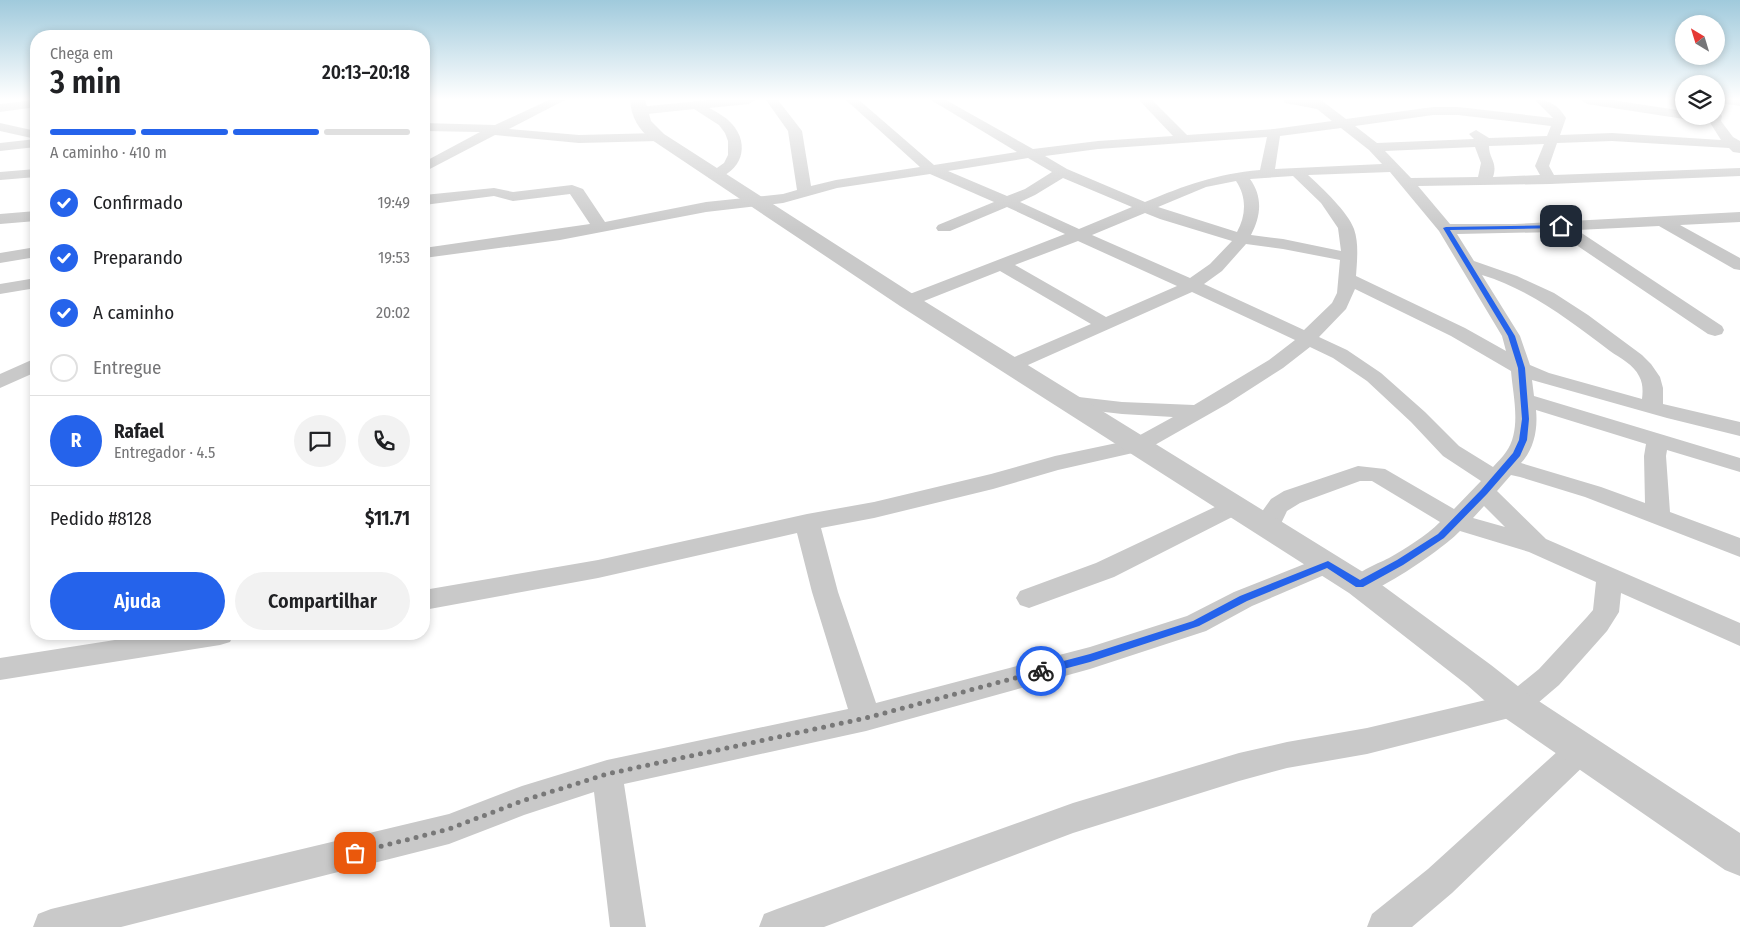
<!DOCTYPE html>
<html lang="pt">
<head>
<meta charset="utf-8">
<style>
	:root { --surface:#fff; --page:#f2f2f2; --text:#202124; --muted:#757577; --line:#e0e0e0; --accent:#2563eb }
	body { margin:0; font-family:"Fira Sans Condensed",sans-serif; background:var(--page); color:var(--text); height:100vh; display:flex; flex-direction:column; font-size:19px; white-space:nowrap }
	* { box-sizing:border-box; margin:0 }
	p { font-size:16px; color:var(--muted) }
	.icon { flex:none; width:28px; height:28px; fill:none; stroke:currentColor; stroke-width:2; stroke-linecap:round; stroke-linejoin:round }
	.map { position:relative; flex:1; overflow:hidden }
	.drawer { position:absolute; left:30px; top:30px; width:400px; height:610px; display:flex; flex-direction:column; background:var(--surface); border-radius:20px; box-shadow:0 2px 8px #0003 }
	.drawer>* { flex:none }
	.needle { width:32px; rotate:322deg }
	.fabs { position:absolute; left:1675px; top:15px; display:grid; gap:10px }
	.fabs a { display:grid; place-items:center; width:50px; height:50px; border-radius:50%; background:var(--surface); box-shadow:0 2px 8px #0003; font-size:25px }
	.pin { position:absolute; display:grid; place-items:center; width:42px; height:42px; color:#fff; margin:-21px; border-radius:10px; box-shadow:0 2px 8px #0006 }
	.courier { position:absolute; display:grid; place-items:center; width:50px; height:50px; margin:-25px; border:4px solid #2563eb; border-radius:50%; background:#fff; color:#222; box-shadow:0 1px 6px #0007 }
	.overview em { font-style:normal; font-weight:600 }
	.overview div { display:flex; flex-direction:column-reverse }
	.overview { display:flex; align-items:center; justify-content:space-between; height:85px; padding:0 20px }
	h1 { font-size:32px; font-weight:600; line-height:38px }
	.bar { display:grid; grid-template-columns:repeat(4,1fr); gap:8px 5px; align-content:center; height:60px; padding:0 20px }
	.bar i { height:6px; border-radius:4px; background:var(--line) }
	.bar .selected { background:var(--accent) }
	.bar p { grid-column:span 4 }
	.line { display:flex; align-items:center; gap:12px; padding:0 20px; border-top:1px solid var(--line) }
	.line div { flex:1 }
	.round { display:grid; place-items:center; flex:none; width:52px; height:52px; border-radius:26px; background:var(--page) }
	ol { padding:0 20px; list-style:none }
	li { display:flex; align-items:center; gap:15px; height:55px }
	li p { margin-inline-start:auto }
	li .icon { padding:5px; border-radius:50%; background:var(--accent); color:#fff; stroke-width:4 }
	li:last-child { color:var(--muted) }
	li i { width:28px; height:28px; border:2px solid var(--line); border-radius:50% }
	.primary-button { display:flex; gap:10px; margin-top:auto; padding:10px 20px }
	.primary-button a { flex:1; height:58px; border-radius:30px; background:var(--accent); color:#fff; font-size:20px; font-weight:600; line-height:58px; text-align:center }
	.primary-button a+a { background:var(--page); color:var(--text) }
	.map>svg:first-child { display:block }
</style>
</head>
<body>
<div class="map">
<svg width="1740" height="927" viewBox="0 0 1740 927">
	<rect width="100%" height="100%" fill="#fff"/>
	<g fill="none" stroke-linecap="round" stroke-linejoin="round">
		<g fill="#c9c9c9" fill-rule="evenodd">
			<path d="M36 100V107L0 112V104Z"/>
			<path d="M549 100H565L509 129 579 135 658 133 665 137 658 141 579 143 495 135 424 172V162L480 132 424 131V123L495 125Z"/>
			<path d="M710 100H755L749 104 709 108C717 112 726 117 732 124 751 145 741 173 714 179L709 178 707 175 724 163 728 155V141L725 133 719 125 694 109 638 115 632 111 638 107Z"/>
			<path d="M766 100H778L802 131 811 186 836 180 920 167 846 100H859L934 165 1017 152 931 100H946L1033 149 1098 141 1173 136 1139 100H1152L1187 135 1274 129 1332 121 1317 109 1285 103 1283 100H1321L1346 119 1433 107H1458L1553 118 1535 100C1550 100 1558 105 1566 118L1560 135 1612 133 1721 140 1709 121 1710 116H1716V112L1720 113 1722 116 1721 121 1733 137 1740 141V153L1733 152 1729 148 1612 141 1557 143 1549 166 1554 175 1740 168V176L1550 184 1418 186 1450 224H1515L1740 212V222L1680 225 1740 258V270L1734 269 1659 226 1577 230 1722 326 1724 330 1722 334 1715 336 1708 334 1557 232 1457 234 1474 261 1517 276 1554 293 1588 315 1642 355 1651 364 1660 377 1663 388V404L1740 422V436L1667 418 1532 380 1534 396 1740 458V472L1667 450 1666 456 1670 512 1740 538V557L1585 497 1520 477 1511 475 1497 491 1546 539 1740 623V646L1621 593 1619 612 1607 631 1559 685 1525 714 1367 754 1287 768 1239 781 1073 833 824 927H759L764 914 777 909 1073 803 1239 753 1287 742 1367 728 1507 695 1539 669 1587 617 1593 610 1596 582 1529 552 1460 531C1445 547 1383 590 1362 594 1358 595 1355 593 1351 592L1347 585C1355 572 1375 565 1389 558 1406 548 1426 536 1440 522L1372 481H1360L1300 503 1287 511 1276 534 1267 536 1258 534 1255 528 1261 513 1271 499 1284 491 1358 466 1385 469 1454 509 1481 481 1443 456 1411 422 1367 381 1333 358 1310 347 1283 368 1227 404 1146 450 1058 470 993 489 874 518 821 528 838 592 876 703 1090 647 1187 616 1234 592 1327 555 1336 558 1340 564 1336 570 1252 606 1206 631 1090 669 866 731 624 784 646 927H610L594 792 524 815 449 844 121 927H33L38 914 51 909 449 814 522 786 607 760 848 709 812 592 797 533 598 578 424 610V590L598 560 807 514 874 502 991 474 1055 456 1131 440 1173 417 1122 414 1070 408 1063 406 1060 402 1063 398 1070 396 1122 402 1194 405 1269 360 1295 340 1192 292 1019 369 1012 371 1005 369 1002 365 1005 361 1091 324 1000 271 914 305 908 306 902 305 899 301 902 297 1065 234 1007 207 950 231H938L936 228 938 225 994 202 930 174 837 188 783 203 706 212 560 240 424 258V248L590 224 570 194 513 201 494 196 424 205V195L494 188 513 192 572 185 583 189 605 222 706 202 783 194 797 190 788 131ZM1433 115H1458L1551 126 1547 136 1489 138 1476 130 1469 134 1474 139 1377 143 1355 126ZM1341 128 1369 150 1382 164 1275 169 1280 136ZM1267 137 1260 170C1216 174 1186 185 1145 202L1067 169 1045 156 1098 149ZM1544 144 1535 166 1540 175 1493 177C1498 162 1489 159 1489 146ZM1475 147 1481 163 1478 177 1411 178 1385 151ZM1028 158 1052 172 1025 189 1007 196 948 171ZM1390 172 1439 231 1502 336 1506 351 1465 328 1356 276C1357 261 1359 243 1354 229 1348 212 1322 188 1308 175ZM1293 176 1321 203 1338 228 1341 251 1283 239 1251 235C1261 216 1263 197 1250 179ZM1063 178 1132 207 1079 229 1020 202 1035 195ZM1236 181C1247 197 1246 216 1237 232L1158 207 1206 187ZM1145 213 1160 219 1232 241 1210 264 1190 278 1092 235ZM1078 241 1177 286 1106 317 1015 265ZM1246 244 1283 249 1340 260 1337 293 1332 303 1304 330 1204 284 1222 271ZM1482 275C1531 290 1570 321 1610 351 1620 358 1634 365 1639 376 1643 383 1643 391 1642 399L1549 373 1530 365 1520 336ZM1355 289 1451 336 1511 371C1513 396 1522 430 1506 452 1502 458 1497 462 1493 467L1459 446 1425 412 1381 373 1347 350 1319 337 1346 309ZM1536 410 1646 444 1644 456 1645 503 1601 487 1521 463C1534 449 1538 429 1536 410ZM1484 506 1505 527 1473 518Z"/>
			<path d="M1581 100H1612L1684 111V116H1689L1684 119 1587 104Z"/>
			<path d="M1719 100H1740V106L1721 103Z"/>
			<path d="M0 123 36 131V147L0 151V143L36 139 0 131Z"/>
			<path d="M36 169V177L0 180V172Z"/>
			<path d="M36 211V221L0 224V214Z"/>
			<path d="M36 247V257L0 263V253Z"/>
			<path d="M36 278V288L0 294V284Z"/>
			<path d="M36 358V372L0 388V374Z"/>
			<path d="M1234 498 1242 500 1246 506 1242 512 1114 577 1029 608 1020 605 1016 598 1020 591 1096 563Z"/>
			<path d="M153 634H234L230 642 220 645 0 680V658Z"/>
			<path d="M1580 737 1591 741 1595 750 1591 759 1452 893 1412 927H1367L1372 914 1428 869 1569 741Z"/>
		</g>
		<path fill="#c9c9c9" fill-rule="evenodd" d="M630 100H645L651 121 664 134 916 296 1371 577 1491 665 1528 694 1740 833V876L1725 870 1502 716 1467 685 1349 593 900 306 652 140C639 130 631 117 630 100Z"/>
	</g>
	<linearGradient id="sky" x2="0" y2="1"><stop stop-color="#a0cadc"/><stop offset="0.43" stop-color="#fff"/><stop offset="1" stop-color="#fff" stop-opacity="0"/></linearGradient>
	<rect width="1740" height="230" fill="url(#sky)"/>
	<path fill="#2563eb" d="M1563 225 1561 228 1450 230 1515 336 1525 368 1529 419 1527 440 1520 456 1487 494 1444 538 1403 565 1363 587H1356L1327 568 1247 601 1199 626 1090 662 1041 675 1037 673V668L1090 654 1193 621 1240 596 1328 561 1360 580 1397 560 1438 534 1481 490 1513 453 1519 440 1522 419 1518 368 1508 336 1443 228 1446 227Z"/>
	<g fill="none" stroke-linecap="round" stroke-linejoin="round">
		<path stroke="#787878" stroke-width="5" stroke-dasharray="0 9" d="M355 853 449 829 522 801 607 774 866 718 1041 671"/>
	</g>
</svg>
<div class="fabs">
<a><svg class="needle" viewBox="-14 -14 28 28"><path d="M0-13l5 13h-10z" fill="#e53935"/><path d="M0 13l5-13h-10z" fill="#757577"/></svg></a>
<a><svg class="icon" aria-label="layers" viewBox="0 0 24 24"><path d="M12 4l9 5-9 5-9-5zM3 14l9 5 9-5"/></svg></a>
</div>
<div class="pin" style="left:355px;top:853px;background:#ea580c"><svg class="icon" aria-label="bag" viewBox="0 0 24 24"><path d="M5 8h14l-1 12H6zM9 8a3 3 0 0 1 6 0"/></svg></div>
<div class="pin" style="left:1561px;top:226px;background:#1f2937"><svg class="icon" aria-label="home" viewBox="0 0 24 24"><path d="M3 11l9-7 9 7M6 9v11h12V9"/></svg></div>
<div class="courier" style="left:1041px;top:671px"><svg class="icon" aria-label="bike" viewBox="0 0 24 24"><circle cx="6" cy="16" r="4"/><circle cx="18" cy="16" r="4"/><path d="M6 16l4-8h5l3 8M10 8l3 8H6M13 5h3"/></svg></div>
<section class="drawer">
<div class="overview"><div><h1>3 min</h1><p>Chega em</p></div><em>20:13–20:18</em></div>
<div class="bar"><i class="selected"></i><i class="selected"></i><i class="selected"></i><i></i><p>A caminho · 410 m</p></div>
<ol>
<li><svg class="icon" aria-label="check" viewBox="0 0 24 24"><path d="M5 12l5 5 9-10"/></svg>Confirmado<p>19:49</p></li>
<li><svg class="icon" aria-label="check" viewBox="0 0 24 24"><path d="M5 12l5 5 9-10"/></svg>Preparando<p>19:53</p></li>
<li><svg class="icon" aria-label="check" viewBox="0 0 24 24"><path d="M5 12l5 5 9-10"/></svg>A caminho<p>20:02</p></li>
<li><i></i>Entregue</li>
</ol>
<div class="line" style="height:90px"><b class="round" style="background:var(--accent);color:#fff">R</b><div><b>Rafael</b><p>Entregador · 4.5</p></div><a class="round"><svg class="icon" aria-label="chat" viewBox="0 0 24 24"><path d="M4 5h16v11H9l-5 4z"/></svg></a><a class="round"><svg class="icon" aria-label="phone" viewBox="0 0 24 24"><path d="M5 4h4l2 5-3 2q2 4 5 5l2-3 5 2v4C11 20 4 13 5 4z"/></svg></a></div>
<div class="line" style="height:65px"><div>Pedido #8128</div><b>$11.71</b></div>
<div class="primary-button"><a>Ajuda</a><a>Compartilhar</a></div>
</section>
</div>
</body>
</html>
